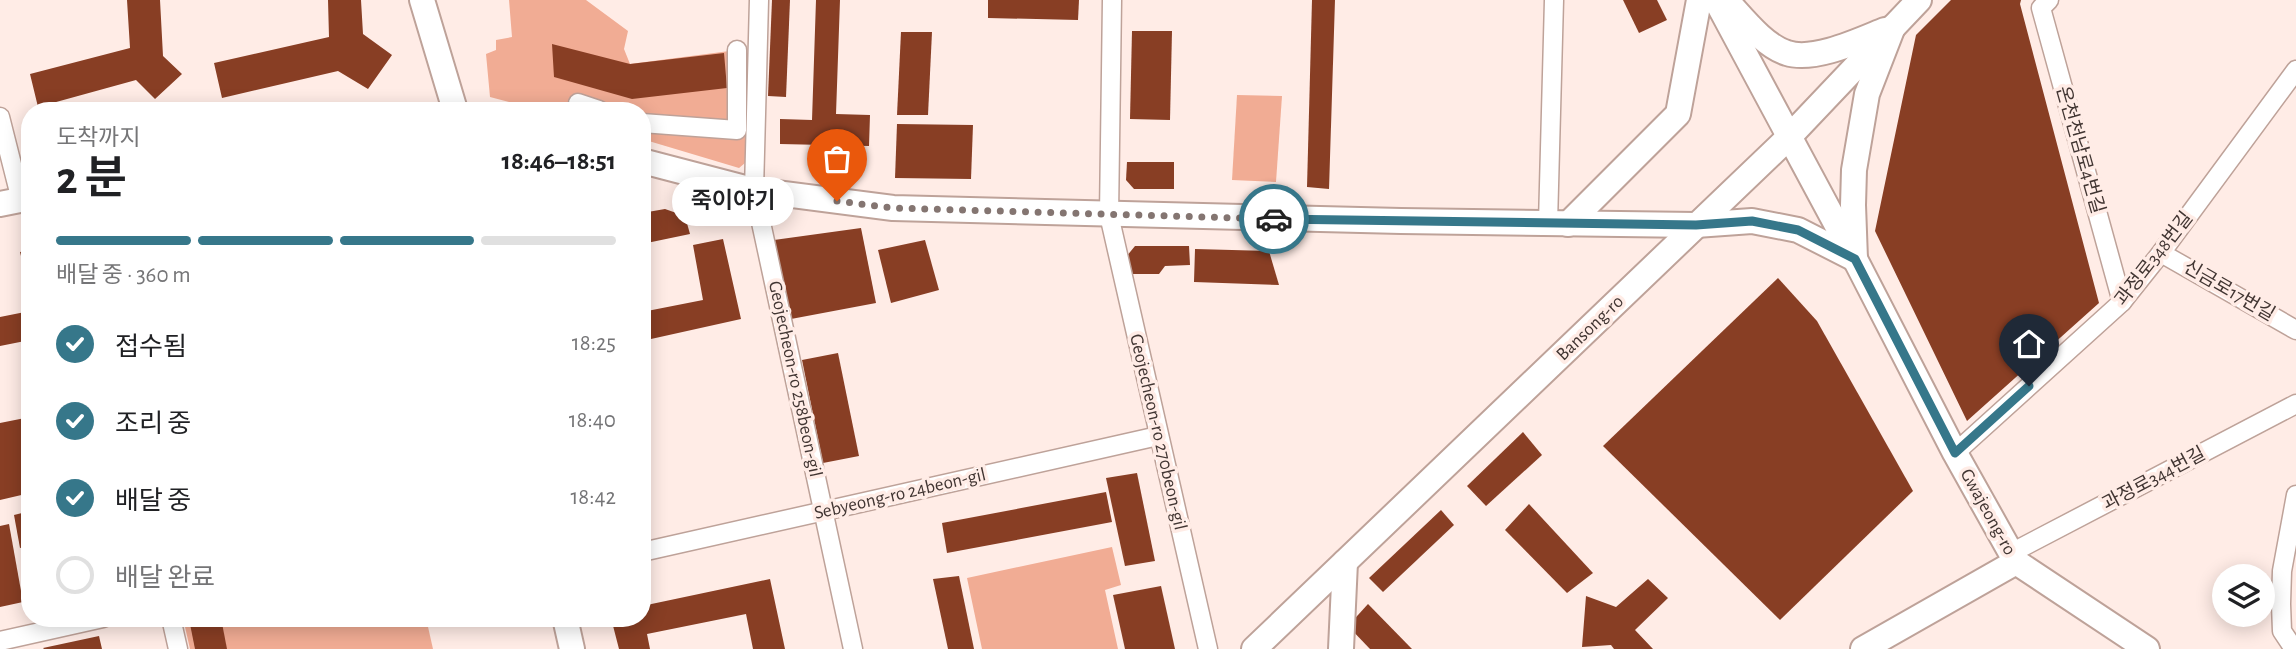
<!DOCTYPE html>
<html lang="ko">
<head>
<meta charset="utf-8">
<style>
	:root { --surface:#fff; --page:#f2f2f2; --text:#202124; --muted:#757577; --line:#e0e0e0; --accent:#36778a }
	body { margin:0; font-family:"Alegreya Sans","Noto Sans KR",sans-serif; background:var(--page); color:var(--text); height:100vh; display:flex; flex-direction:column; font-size:26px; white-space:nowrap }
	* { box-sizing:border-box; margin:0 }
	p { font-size:23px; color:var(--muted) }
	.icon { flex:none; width:38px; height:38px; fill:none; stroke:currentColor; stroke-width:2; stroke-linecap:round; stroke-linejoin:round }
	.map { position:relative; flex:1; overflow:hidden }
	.details { position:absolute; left:21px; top:102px; width:630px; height:525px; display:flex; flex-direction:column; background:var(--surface); border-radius:28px; box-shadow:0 4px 18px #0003 }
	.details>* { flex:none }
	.buttons { position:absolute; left:2212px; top:564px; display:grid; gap:14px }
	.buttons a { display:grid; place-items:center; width:63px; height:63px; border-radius:50%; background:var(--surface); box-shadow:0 4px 18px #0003; font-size:35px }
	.pin { position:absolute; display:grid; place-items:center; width:60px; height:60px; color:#fff; margin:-72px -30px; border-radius:50% 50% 50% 0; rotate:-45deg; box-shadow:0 0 7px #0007 }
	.pin .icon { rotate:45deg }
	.courier { position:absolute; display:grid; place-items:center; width:70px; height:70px; margin:-35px; border:5px solid #36778a; border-radius:50%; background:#fff; color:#222; box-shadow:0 2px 9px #0007 }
	.bubble { position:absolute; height:49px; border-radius:24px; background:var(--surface); box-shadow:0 4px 18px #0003; font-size:23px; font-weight:600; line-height:49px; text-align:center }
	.overview em { font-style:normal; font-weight:600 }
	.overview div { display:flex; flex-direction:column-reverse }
	.overview { display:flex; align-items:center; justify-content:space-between; height:119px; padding:0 35px }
	h1 { font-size:46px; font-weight:600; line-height:52px }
	.bar { display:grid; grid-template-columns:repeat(4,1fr); gap:10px 7px; align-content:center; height:84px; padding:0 35px }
	.bar i { height:9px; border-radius:5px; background:var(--line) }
	.bar .on { background:var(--accent) }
	.bar p { grid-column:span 4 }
	ol { padding:0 35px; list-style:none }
	li { display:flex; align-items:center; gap:21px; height:77px }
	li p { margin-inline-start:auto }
	li .icon { padding:7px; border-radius:50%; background:var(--accent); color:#fff; stroke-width:4 }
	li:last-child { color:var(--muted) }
	li i { width:38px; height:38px; border:4px solid var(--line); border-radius:50% }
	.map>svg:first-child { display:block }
</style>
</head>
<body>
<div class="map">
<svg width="2296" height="649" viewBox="0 0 2296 649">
	<rect width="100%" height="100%" fill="#ffece6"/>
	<g fill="#f1ac94">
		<path d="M509 0H586L628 31 624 49 630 64 737 50 748 53 745 163 739 168 642 139V110H539L490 97 486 54 496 50V40L512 37Z"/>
		<path d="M1237 95 1282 96 1276 182 1232 180Z"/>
		<path d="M1112 547 1121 585 1105 590 1118 649H982L967 578Z"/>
		<path d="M183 618H426L433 649H190Z"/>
	</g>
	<g fill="#883e24">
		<path d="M127 0H160L163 56 182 74 155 99 136 80 38 107 30 74 130 48Z"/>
		<path d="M328 0H361L363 34 392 55 368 89 338 71 222 98 214 63 329 37Z"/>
		<path d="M772 0H790L786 97 768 96Z"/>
		<path d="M816 0H840L836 114 870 115 869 146 780 144V119L812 120Z"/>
		<path d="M988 0H1079L1078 20 988 18Z"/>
		<path d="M1312 0H1335L1329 189 1307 187Z"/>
		<path d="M1623 0H1657L1667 20 1639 33Z"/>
		<path d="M1951 0H2021L2020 4 2099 303 1967 421 1875 231 1916 35Z"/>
		<path d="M1132 31H1172L1170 120 1130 119Z"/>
		<path d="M901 32H932L928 115H897Z"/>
		<path d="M552 44 630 64 724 53 727 88 632 99 554 77Z"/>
		<path d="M897 124 973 125 971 179 895 178Z"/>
		<path d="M1127 162H1174V189H1134L1126 180Z"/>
		<path d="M665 209 685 216 690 234 642 244V213Z"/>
		<path d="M861 228 876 303 791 319 774 240Z"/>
		<path d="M723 239 741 319 642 341V312L703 300 693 245Z"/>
		<path d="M925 240 939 290 891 303 878 250Z"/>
		<path d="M1135 246H1189L1190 265 1165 266 1159 274H1129L1126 257Z"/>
		<path d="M1195 249 1269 251 1279 285 1194 282Z"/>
		<path d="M30 250V287H29L20 252Z"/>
		<path d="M1778 278 1817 321 1913 491 1780 620 1603 446Z"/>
		<path d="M30 311V340L0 346V317Z"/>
		<path d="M838 353 859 456 823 463 802 360Z"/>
		<path d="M30 417V493L0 500V423Z"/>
		<path d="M1523 432 1542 455 1486 506 1467 486Z"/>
		<path d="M1137 473 1155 561 1125 566 1106 478Z"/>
		<path d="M1106 492 1112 522 947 553 942 523Z"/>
		<path d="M1529 504 1593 573 1567 593 1505 530Z"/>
		<path d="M1441 510 1454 525 1383 592 1369 578Z"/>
		<path d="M30 511V546L20 548 14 515Z"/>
		<path d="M9 524 23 602 0 607V526Z"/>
		<path d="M959 576 974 649H948L933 579Z"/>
		<path d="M770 579 785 649H753L746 614 647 634 650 649H619L611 618H642V606Z"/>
		<path d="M1648 579 1668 598 1635 630 1653 649H1614L1611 645 1582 647 1586 596 1616 607Z"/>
		<path d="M1161 586 1175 649H1125L1113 595Z"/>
		<path d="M1368 604 1412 649H1370L1348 626Z"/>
		<path d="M194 618H221L227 649H195L189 619Z"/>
		<path d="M99 636 102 649H44L43 648Z"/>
	</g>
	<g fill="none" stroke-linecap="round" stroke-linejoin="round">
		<g stroke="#bea299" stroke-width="21">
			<g id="street">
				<path d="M759 0 754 190 853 649"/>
				<path d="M1112 0 1109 215 1208 649"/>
				<path d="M2049 0 2041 8 2122 302"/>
				<path d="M578 103 599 110"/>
				<path d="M0 117 21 200"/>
				<path d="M642 123 737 130V50"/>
				<path d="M1548 223 1554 0"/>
				<path d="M2161 253 2296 330"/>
				<path d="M1955 453 2122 302 2161 253 2296 70"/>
				<path d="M642 552 1158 436"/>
				<path d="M2011 553 2296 404"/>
				<path d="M171 618 178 649"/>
				<path d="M0 641 103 618"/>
				<path d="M2294 649 2282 631 2281 604 2282 571 2296 495"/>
			</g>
		</g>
		<g stroke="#bea299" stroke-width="28">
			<g id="secondary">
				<path d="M422 0 455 110"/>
				<path d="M1716 0 1855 259 1955 453 2016 562 2147 649"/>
				<path d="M1726 0C1742 17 1764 46 1787 53 1814 62 1860 40 1885 30"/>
				<path d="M642 161 753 190 893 208 1401 221 1696 225 1752 221 1798 230 1855 259 1853 205 1854 170 1867 94 1893 27"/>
				<path d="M0 204 30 198"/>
				<path d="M1568 224 1678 114 1699 0"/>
				<path d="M565 618 572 649"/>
				<path d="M1254 649 1789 137 1919 0"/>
				<path d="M1341 649 1345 562"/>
				<path d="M1863 649 2016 562"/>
			</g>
		</g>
		<use href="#street" stroke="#fff" stroke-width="18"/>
		<use href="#secondary" stroke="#fff" stroke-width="24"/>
	</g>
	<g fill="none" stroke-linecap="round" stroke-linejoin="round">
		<path stroke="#847571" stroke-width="7" stroke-dasharray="0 12.6" d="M837 201 892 208 1274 219"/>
		<path stroke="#36778a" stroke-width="9" d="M1274 219 1696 225 1752 221 1798 230 1855 259 1955 453 2029 386"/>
	</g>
	<g text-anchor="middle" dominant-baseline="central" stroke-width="7" stroke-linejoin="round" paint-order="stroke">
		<g font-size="19" fill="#413532" stroke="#ffece6">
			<text transform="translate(2080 150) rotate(74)">온천천남로4번길</text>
			<text transform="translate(2154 259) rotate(-52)">과정로348번길</text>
			<text transform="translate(2229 291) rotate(30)">신금로17번길</text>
			<text transform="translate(1590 328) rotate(-44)">Bansong-ro</text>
			<text transform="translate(795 379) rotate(78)">Geojecheon-ro 258beon-gil</text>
			<text transform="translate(1158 432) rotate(77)">Geojecheon-ro 270beon-gil</text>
			<text transform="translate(2154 479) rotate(-28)">과정로344번길</text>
			<text transform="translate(900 494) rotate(-13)">Sebyeong-ro 24beon-gil</text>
			<text transform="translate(1988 512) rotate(61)">Gwajeong-ro</text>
		</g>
	</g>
</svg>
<div class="buttons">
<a><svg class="icon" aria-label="layers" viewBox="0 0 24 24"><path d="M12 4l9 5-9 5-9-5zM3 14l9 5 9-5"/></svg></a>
</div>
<div class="pin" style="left:837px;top:201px;background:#ea580c"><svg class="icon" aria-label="bag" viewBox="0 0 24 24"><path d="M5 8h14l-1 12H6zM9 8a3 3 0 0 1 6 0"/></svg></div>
<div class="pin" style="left:2029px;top:386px;background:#1f2937"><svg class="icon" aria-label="home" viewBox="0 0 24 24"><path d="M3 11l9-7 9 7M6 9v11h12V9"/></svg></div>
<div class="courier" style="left:1274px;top:219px"><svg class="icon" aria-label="car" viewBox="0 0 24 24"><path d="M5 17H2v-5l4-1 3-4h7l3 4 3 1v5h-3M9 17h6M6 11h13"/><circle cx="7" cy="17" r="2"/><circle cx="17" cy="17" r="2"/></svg></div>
<div class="bubble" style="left:672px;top:177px;width:122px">죽이야기</div>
<section class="details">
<div class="overview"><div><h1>2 분</h1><p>도착까지</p></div><em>18:46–18:51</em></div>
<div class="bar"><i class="on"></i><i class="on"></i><i class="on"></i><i></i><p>배달 중 · 360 m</p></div>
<ol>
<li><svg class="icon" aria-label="check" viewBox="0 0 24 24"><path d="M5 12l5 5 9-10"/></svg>접수됨<p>18:25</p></li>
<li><svg class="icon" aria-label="check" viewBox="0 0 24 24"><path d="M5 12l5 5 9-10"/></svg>조리 중<p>18:40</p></li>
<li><svg class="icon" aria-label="check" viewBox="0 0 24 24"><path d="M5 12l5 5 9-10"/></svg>배달 중<p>18:42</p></li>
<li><i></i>배달 완료</li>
</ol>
</section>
</div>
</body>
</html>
